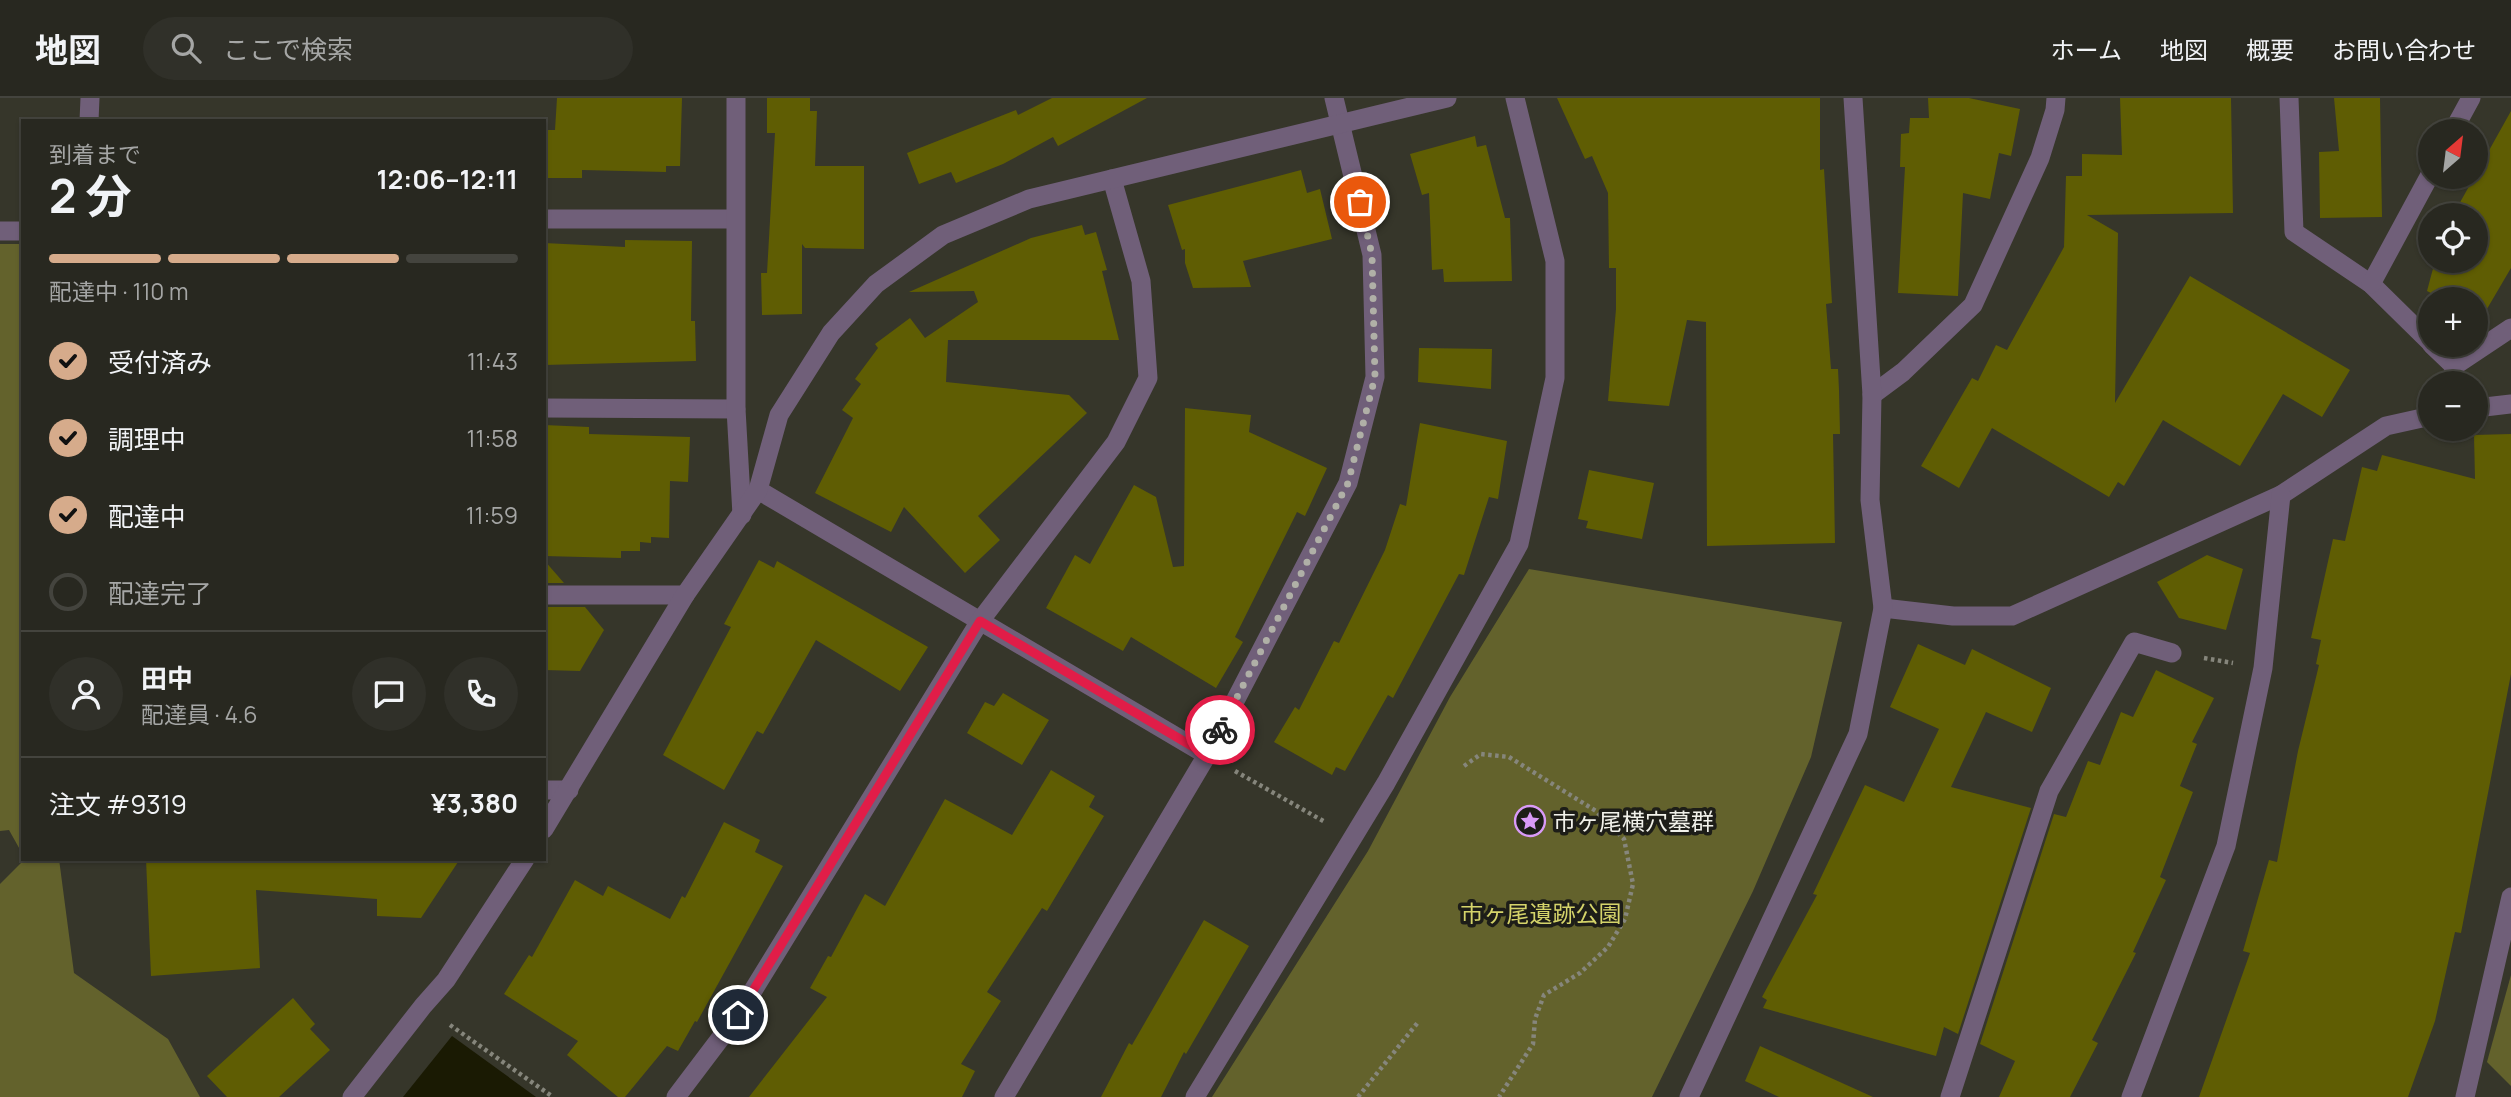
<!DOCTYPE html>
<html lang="ja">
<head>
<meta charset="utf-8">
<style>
	:root { --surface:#282820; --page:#303029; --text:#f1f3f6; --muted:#a5a6a5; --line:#44443e; --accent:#d6ab8b }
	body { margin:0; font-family:Manrope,"Noto Sans JP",sans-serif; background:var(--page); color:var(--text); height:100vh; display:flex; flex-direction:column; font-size:26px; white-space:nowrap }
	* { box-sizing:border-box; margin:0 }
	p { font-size:23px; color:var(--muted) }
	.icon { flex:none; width:38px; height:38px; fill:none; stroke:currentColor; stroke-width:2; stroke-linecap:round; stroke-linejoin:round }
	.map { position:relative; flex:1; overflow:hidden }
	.details { position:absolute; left:21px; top:21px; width:525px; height:742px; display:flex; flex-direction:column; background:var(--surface); border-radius:0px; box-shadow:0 2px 5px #0004,0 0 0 2px var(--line) }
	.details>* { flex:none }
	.needle { width:46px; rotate:28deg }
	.tools { position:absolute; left:2418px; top:21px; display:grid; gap:14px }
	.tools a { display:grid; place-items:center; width:70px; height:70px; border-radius:50%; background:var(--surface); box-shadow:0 2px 5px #0004,0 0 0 2px var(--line); font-size:35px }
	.pin { position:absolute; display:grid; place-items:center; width:60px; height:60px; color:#fff; margin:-30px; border:4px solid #fff; border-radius:50%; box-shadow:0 2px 7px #0007 }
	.courier { position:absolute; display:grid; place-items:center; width:70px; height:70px; margin:-35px; border:5px solid #e11d48; border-radius:50%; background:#fff; color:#222; box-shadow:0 2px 9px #0007 }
	.overview em { font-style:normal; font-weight:700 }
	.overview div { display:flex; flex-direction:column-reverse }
	.overview { display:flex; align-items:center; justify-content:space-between; height:119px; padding:0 28px }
	h1 { font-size:46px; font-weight:700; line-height:52px }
	.bar { display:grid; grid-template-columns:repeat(4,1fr); gap:10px 7px; align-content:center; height:84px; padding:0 28px }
	.bar i { height:9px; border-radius:5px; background:var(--line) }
	.bar .on { background:var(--accent) }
	.bar p { grid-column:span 4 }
	.line { display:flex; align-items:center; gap:18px; padding:0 28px; border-top:2px solid var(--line) }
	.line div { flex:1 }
	.round { display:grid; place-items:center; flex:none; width:74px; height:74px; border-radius:37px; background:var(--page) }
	ol { padding:0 28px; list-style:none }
	li { display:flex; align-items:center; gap:21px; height:77px }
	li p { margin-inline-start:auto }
	li .icon { padding:7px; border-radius:50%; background:var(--accent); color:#111; stroke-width:4 }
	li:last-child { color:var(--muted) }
	li i { width:38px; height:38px; border:4px solid var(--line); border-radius:50% }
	header { display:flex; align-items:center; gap:42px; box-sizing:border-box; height:98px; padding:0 35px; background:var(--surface); border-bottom:2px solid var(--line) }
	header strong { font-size:33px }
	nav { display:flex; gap:38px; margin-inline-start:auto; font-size:24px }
	.search { width:490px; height:63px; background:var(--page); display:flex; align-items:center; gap:18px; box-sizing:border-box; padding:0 24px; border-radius:38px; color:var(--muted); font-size:26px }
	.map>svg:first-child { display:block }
</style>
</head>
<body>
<header>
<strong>地図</strong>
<div class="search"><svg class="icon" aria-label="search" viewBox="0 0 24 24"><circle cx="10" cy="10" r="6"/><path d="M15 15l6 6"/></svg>ここで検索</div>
<nav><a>ホーム</a><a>地図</a><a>概要</a><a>お問い合わせ</a></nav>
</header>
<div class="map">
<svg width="2511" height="999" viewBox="0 0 2511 999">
	<rect width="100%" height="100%" fill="#36362a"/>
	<g fill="#63622c">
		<path d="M0 146H23V757L9 732 0 733Z"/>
		<path d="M1529 471 1842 524 1811 659 1753 793 1652 999H1212L1368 753 1450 599Z"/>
		<path d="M25 761H59L74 875 168 941 200 999H0V786Z"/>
		<path d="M2511 877V988L2487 964Z"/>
	</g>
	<path fill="#1a1a03" d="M452 938 536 999H403Z"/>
	<g fill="#5f5d03">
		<path d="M557 0H682L680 68H666V74L582 72V80H544V32H555Z"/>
		<path d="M767 0H810V13H817L815 68H864V151L805 150 802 146V216L762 217 761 175H767L775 35H767Z"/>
		<path d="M1052 0H1147L1058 48 1053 39 1003 66 956 85 951 74 919 86 907 55 1016 12 1018 17Z"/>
		<path d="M1557 0H1820V72L1824 71 1832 205 1826 206 1831 271H1838L1839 292 1840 336H1833L1835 445 1707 448 1706 224 1687 222 1669 308 1608 303 1616 211V170H1609L1608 95 1592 58 1585 61Z"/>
		<path d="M1928 0H1969L2020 11 2011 58 1999 55 1990 101 1963 95 1958 198 1898 195 1905 69H1900L1901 36 1909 35 1910 20H1929Z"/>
		<path d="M2120 0H2231L2233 115 2087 117 2118 135 2115 305 2190 178 2350 272 2322 319 2283 296 2240 368 2163 322 2124 388 2118 384 2109 399 1992 330 1959 390 1921 368 1972 280 1978 283 1996 247 2007 252 2064 149 2066 78H2082V56L2122 57Z"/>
		<path d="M2334 0H2380L2382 119 2320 120 2319 54 2339 53Z"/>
		<path d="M2511 13V170L2484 216 2476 215V201H2443L2427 193 2435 163H2476V117H2453Z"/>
		<path d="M1475 38 1477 49 1486 47 1505 120H1510L1512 183 1444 184 1443 171 1432 172 1429 95 1422 97 1410 56Z"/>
		<path d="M1301 72 1307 95 1320 91 1332 141 1243 163 1251 189 1193 190 1185 165V151L1182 152 1168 107Z"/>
		<path d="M1082 127 1085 137 1096 134 1107 172 1102 173 1119 242H948L946 284 1069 297 1087 315 978 418 1000 442 965 475 904 409 891 434 815 395 853 320 842 312 861 286 855 281 878 250 875 246 910 220 925 240 978 204 974 193 909 194 1031 140Z"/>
		<path d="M625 142 692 143 691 223H695L696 263 544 267V145L625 149Z"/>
		<path d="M1419 250 1492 251 1491 291 1418 284Z"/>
		<path d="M1185 310 1251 317 1249 334 1327 370 1305 418 1297 414 1235 539 1243 544 1216 590 1131 539 1123 553 1046 510 1075 457 1090 466 1134 387 1156 399 1173 469 1184 468Z"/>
		<path d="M1420 325 1507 343 1498 401 1489 399 1464 477 1459 476 1393 600 1388 597 1345 673 1336 669 1332 677 1274 644 1295 609 1299 612 1334 543 1339 545 1385 452 1400 406 1406 408Z"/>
		<path d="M544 327 589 329V336L690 339 688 384 670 383 669 440 651 439V445L640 444V453H621V460L544 458Z"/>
		<path d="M2511 336V576L2461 835 2455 834 2435 923 2408 999H2199L2250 855 2243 853 2269 762 2277 764 2298 653 2319 567 2316 566 2321 542 2311 540 2333 441 2345 443 2362 369 2377 373 2382 357 2475 381 2474 337Z"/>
		<path d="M1589 372 1654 385 1642 441 1586 430 1588 423 1578 421Z"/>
		<path d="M2207 457 2243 471 2226 532 2179 520 2157 484Z"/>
		<path d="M544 462 564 485H544Z"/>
		<path d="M759 462 774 470 777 463 928 549 900 593 816 542 763 636 757 633 724 692 663 657 731 529 724 526Z"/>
		<path d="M544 509H585L604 532 580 573 544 572Z"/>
		<path d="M1918 546 1965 567 1972 551 2051 590 2032 634 1986 614 1951 689 2031 710 1958 936 1944 929 1936 958 1763 910 1767 902 1762 899 1817 797 1813 796 1865 687 1904 704 1939 631 1890 609Z"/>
		<path d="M2156 572 2214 600 2192 644 2197 646 2180 688 2193 694 2160 779 2166 782 2133 854 2136 855 2092 942 2098 945 2070 999H1999L2015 963 1980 946 2054 716 2066 719 2088 663 2100 667 2121 614 2133 619Z"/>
		<path d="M1003 595 1049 622 1022 667 967 635 985 604 994 608Z"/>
		<path d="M1051 672 1095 698 1089 709 1104 718 1047 813 1042 810 987 894 1001 903 961 966 975 973 962 999H749L827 899 810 890 828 858 831 859 865 796 885 808 945 701 1012 737Z"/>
		<path d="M724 724 760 742 755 754 783 768 697 924 695 923 678 953 667 948 625 999H618L567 957 578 943 504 896 529 857 532 859 575 782 603 798 608 788 670 821 682 798 685 800Z"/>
		<path d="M146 761H460L421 820 377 818V801L256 792 260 870 151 878Z"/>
		<path d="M1204 822 1249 848 1186 956 1184 954 1161 999H1101L1129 945 1132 947Z"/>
		<path d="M293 900 315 926 310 931 330 952 279 999H227L207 978Z"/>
		<path d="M1760 948 1873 999H1779L1745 983Z"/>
	</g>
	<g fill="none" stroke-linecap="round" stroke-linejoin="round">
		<g stroke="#86867c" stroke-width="4.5" stroke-dasharray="3.5 3.5" stroke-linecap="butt">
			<path d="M2204 560 2233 565"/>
			<path d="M1464 668 1481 656 1509 659 1596 713 1624 741 1633 786 1625 821 1608 849 1580 875 1544 897 1535 921 1533 946 1499 999"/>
			<path d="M1235 673 1325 724"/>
			<path d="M450 927 553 999"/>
			<path d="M1358 999 1419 923"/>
		</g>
		<path stroke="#705f79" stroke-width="19" d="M1950 999 2049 693 2134 544 2172 555"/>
		<g stroke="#705f79" stroke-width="19">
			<path d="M2289 0 2294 134 2371 186 2431 245"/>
			<path d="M89 23 90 0"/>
			<path d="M2453 33 2471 0"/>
			<path d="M544 121H735"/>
			<path d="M0 133H23"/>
			<path d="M2371 186 2431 75"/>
			<path d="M2432 247 2454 268 2453 285"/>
			<path d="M2454 268 2511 230"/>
			<path d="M1872 297 1903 274 1973 207 2040 60 2055 12 2056 0"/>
			<path d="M544 310 736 311"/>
			<path d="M2476 310 2511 306"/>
			<path d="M758 392 1207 657"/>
			<path d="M544 497H685"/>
			<path d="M1883 510 1953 518H2012L2281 397 2386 328 2431 318"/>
			<path d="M544 692H569"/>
			<path d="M676 999 738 917 980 523 1116 344 1148 280 1141 183 1112 81"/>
			<path d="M1004 999 1207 657 1348 385 1375 279 1372 157 1334 0"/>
			<path d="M1195 999 1386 685 1519 446 1555 280V163L1515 0"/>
			<path d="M1689 999 1858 636 1883 510 1870 402 1872 297 1853 0"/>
			<path d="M2131 999 2226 748 2263 570 2281 397"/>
			<path d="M2465 999 2511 799"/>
		</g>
		<g stroke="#705f79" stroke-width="19">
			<path d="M736 0V311L742 417"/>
			<path d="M544 731 685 497 758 392 779 317 831 235 876 186 943 137 1029 101 1447 0"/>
			<path d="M352 999 423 908 446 882 525 761"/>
		</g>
	</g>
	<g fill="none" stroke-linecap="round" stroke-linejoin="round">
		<path stroke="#b0b0a7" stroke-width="7" stroke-dasharray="0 12.6" d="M1220 632 1348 385 1375 279 1372 157 1360 104"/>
		<path stroke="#e11d48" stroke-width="9" d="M738 917 980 523 1207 657 1220 632"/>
	</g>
	<defs>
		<g id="sight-ring" transform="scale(1.575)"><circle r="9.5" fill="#1d1d18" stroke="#d99af7" stroke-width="1.5"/><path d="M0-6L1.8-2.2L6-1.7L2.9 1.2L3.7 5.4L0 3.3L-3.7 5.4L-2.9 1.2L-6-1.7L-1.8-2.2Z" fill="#d99af7"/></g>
	</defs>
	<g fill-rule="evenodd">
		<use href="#sight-ring" x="1530" y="723"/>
	</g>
	<g text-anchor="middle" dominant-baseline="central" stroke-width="7" stroke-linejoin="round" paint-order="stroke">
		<g font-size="23" fill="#f1f1ea" stroke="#1d1d18" text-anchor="start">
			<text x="1553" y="723">市ヶ尾横穴墓群</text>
		</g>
		<g font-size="23" fill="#d5d46a" stroke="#1d1d18">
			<text x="1541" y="815">市ヶ尾遺跡公園</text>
		</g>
	</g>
</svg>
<div class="tools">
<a><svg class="needle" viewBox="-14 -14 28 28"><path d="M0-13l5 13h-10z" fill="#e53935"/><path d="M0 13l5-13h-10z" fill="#a5a6a5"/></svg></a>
<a><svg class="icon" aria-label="locate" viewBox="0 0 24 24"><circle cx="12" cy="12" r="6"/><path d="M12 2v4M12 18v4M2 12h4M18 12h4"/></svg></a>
<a>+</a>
<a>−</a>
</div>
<div class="pin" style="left:1360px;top:104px;background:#ea580c"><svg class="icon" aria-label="bag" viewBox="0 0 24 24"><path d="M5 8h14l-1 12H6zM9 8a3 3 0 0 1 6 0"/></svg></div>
<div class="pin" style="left:738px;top:917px;background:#1f2937"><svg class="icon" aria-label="home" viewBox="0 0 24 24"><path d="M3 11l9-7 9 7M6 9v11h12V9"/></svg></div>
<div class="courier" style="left:1220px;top:632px"><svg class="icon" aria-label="bike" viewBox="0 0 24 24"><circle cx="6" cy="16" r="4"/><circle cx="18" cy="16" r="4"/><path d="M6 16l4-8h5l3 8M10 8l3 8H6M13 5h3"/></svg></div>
<section class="details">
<div class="overview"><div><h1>2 分</h1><p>到着まで</p></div><em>12:06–12:11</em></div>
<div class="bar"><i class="on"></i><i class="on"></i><i class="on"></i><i></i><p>配達中 · 110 m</p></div>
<ol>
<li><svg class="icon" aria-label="check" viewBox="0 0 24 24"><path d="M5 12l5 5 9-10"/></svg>受付済み<p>11:43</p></li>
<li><svg class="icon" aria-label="check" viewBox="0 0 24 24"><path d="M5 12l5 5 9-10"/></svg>調理中<p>11:58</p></li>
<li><svg class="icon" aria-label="check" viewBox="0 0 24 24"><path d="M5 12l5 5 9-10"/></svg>配達中<p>11:59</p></li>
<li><i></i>配達完了</li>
</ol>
<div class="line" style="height:126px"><a class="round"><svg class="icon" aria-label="person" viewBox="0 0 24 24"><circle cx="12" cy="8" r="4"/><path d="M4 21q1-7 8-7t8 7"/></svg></a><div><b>田中</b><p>配達員 · 4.6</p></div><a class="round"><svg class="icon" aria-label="chat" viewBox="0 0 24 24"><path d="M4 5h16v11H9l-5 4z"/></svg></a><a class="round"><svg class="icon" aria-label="phone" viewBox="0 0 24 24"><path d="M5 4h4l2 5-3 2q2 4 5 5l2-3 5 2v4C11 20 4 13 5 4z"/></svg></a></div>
<div class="line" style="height:91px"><div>注文 #9319</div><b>¥3,380</b></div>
</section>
</div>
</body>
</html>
